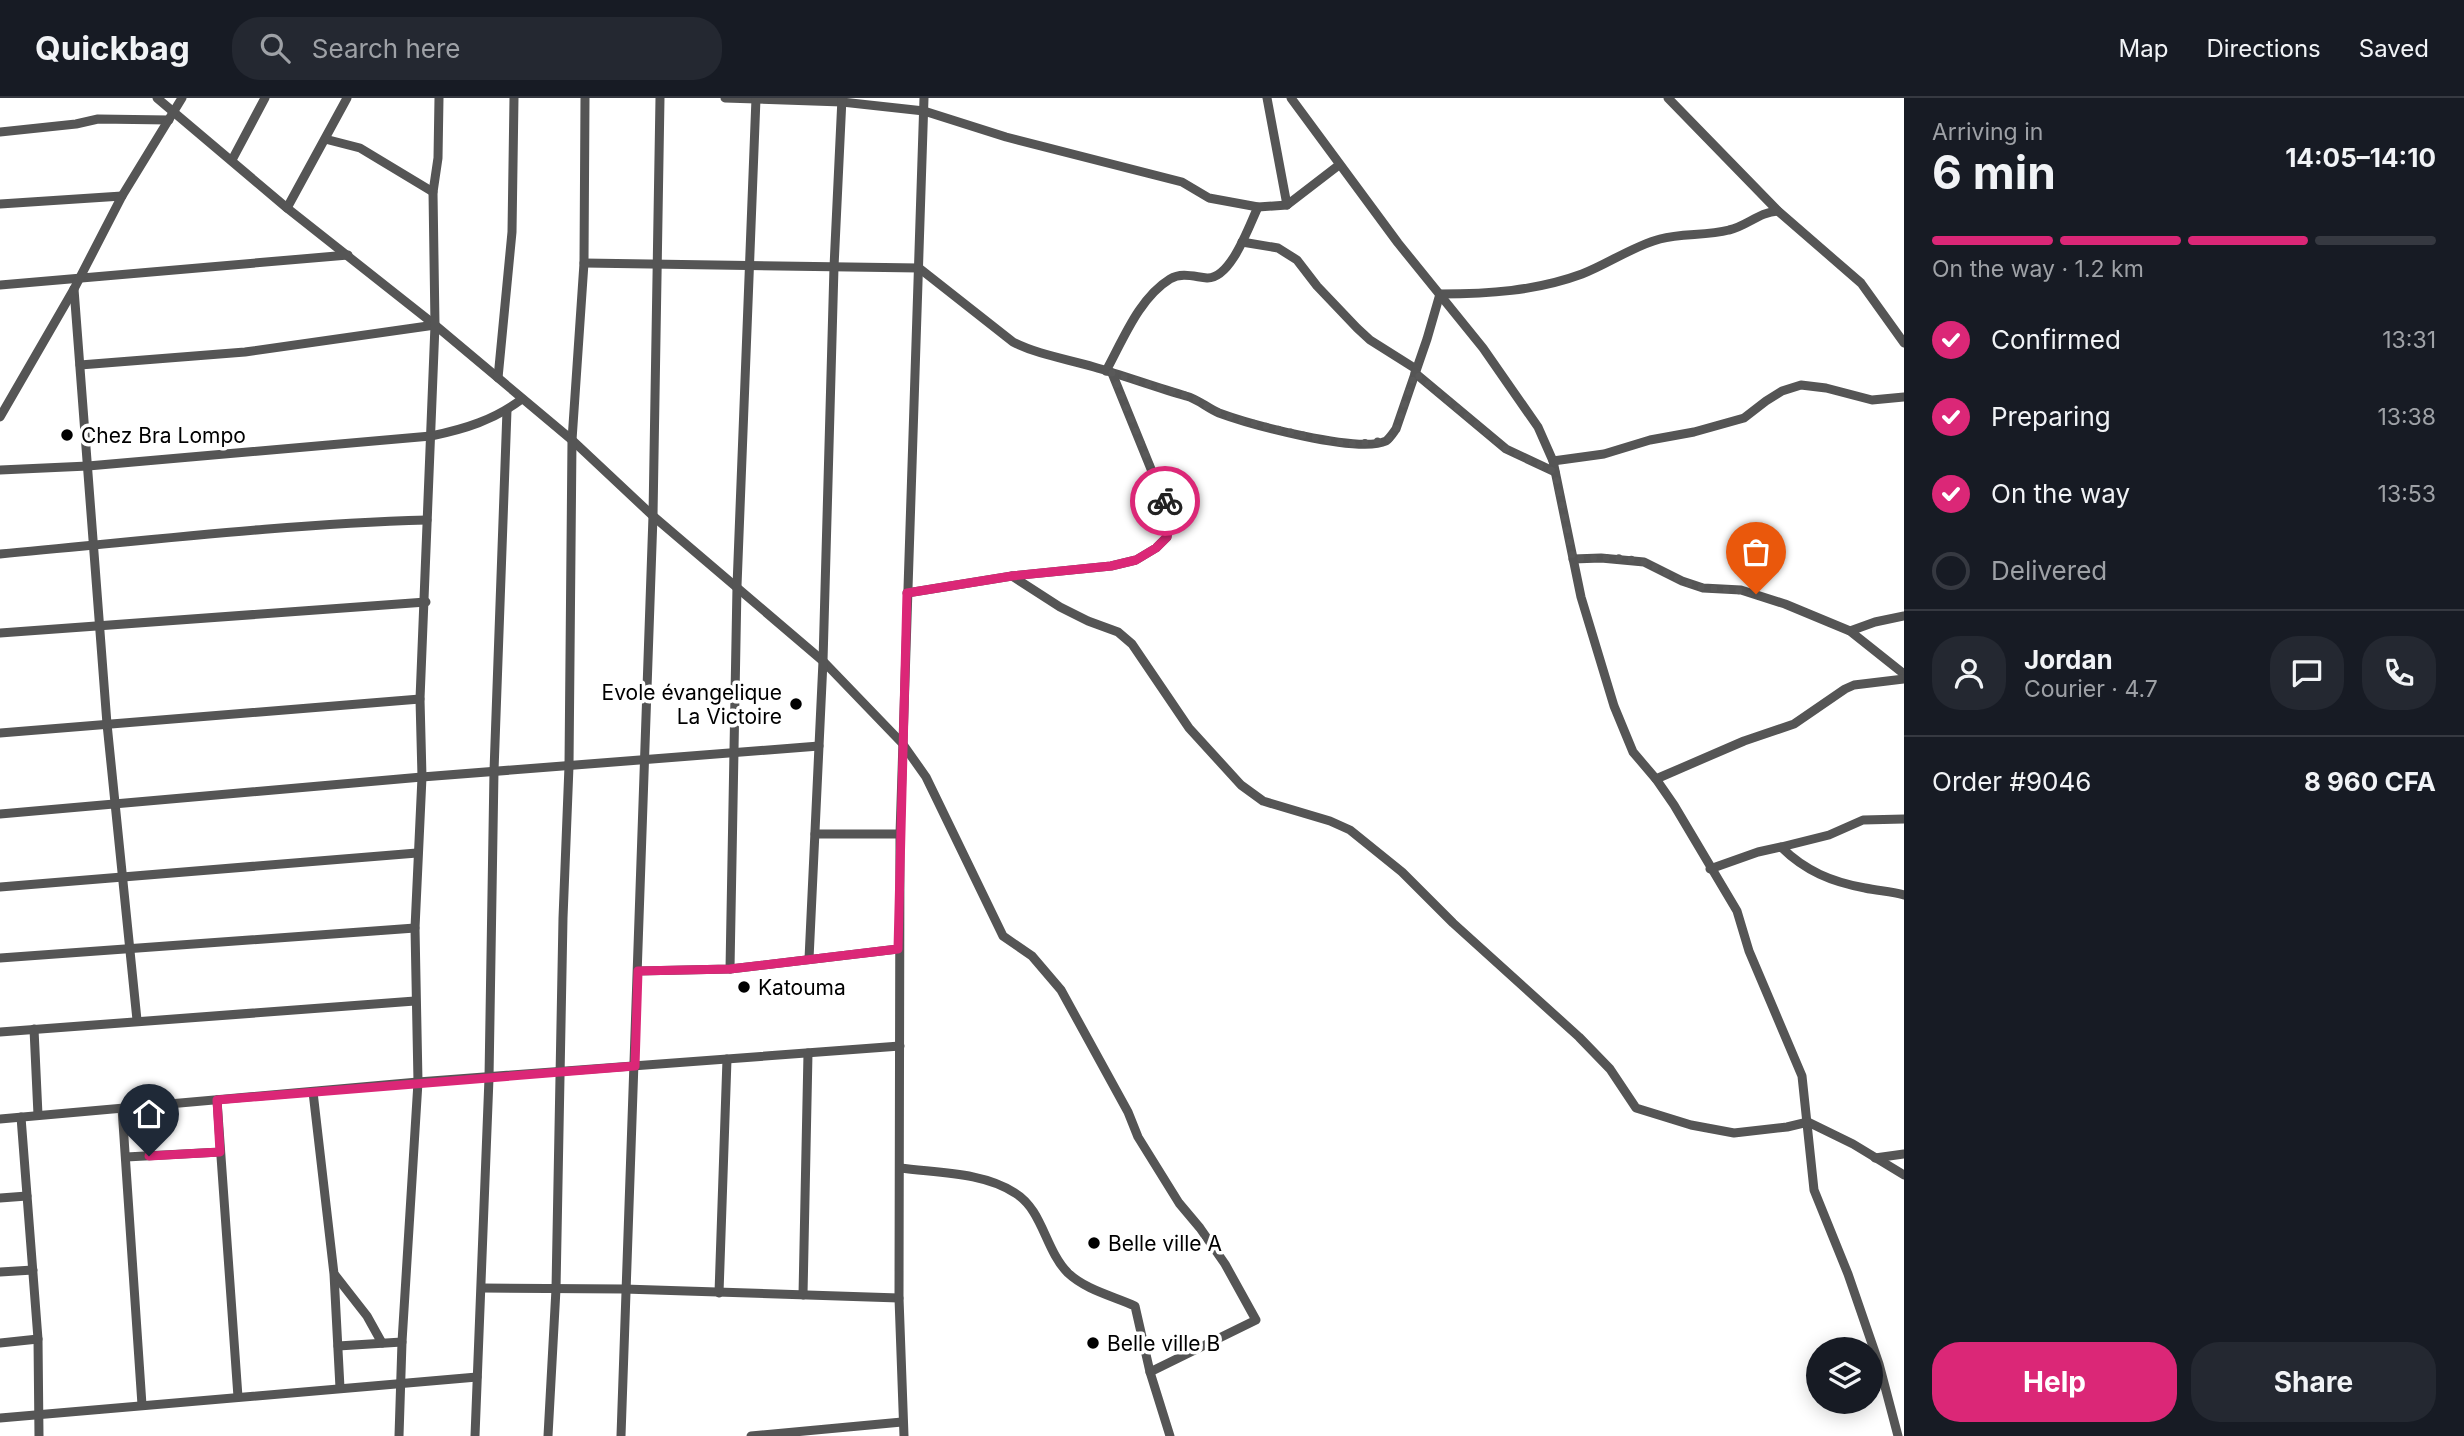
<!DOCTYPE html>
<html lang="en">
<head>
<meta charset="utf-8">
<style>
	:root { --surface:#171b24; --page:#242831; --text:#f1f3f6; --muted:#9ea1a6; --line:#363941; --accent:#db2777 }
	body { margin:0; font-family:Inter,sans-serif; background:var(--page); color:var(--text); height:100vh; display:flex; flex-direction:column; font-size:26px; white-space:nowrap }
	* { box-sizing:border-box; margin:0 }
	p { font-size:23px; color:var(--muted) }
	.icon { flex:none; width:38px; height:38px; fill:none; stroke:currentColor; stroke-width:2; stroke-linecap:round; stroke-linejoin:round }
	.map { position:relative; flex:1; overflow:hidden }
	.side { display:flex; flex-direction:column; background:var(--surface); width:560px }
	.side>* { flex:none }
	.buttons { position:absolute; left:1806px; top:1239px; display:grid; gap:14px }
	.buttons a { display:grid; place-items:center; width:77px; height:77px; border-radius:50%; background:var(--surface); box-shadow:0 4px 18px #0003; font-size:35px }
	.pin { position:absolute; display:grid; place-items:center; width:60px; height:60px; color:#fff; margin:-72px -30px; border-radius:50% 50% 50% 0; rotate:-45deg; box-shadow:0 0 7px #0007 }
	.pin .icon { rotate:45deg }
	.courier { position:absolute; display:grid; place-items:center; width:70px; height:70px; margin:-35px; border:5px solid #db2777; border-radius:50%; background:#fff; color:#222; box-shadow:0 2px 9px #0007 }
	.overview em { font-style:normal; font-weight:700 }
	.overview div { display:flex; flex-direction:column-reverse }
	.overview { display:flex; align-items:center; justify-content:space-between; height:119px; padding:0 28px }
	h1 { font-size:46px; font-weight:700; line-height:52px }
	.bar { display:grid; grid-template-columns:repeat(4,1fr); gap:10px 7px; align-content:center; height:84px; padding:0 28px }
	.bar i { height:9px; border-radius:5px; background:var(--line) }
	.bar .selected { background:var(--accent) }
	.bar p { grid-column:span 4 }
	.line { display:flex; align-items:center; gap:18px; padding:0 28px; border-top:2px solid var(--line) }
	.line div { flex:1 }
	.round { display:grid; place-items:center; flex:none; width:74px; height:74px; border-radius:28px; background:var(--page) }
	ol { padding:0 28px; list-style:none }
	li { display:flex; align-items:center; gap:21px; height:77px }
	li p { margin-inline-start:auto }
	li .icon { padding:7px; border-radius:50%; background:var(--accent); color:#fff; stroke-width:4 }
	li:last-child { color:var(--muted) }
	li i { width:38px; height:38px; border:4px solid var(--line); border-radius:50% }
	.primary-button { display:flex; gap:14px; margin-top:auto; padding:14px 28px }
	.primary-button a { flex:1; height:80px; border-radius:28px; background:var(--accent); color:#fff; font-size:28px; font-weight:700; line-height:80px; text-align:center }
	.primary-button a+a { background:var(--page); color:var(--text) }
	header { display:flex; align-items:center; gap:42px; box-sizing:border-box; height:98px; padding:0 35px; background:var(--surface); border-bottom:2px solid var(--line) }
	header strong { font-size:33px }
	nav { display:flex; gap:38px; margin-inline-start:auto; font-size:24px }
	.search { width:490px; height:63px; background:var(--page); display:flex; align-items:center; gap:18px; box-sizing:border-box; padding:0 24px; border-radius:28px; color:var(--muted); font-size:26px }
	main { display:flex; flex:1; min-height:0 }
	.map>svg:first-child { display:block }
</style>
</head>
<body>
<header>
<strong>Quickbag</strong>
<div class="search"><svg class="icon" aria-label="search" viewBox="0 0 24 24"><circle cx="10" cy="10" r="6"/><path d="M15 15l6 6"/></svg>Search here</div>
<nav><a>Map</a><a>Directions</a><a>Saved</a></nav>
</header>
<main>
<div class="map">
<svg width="1904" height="1338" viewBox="0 0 1904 1338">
	<rect width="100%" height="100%" fill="#fff"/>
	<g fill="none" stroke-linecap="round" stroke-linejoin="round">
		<g stroke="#555" stroke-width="9">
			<path d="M157 0 287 110 435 227 572 342 653 418 823 563 902 645 926 679 1003 838 1032 858 1061 892 1128 1014 1138 1039 1179 1105 1200 1130 1225 1166 1256 1222 1150 1274"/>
			<path d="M725 0 842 4 924 13 1006 39 1182 84 1209 100 1258 109 1287 107 1339 67"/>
			<path d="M1267 0 1287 107"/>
			<path d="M1291 0 1398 145 1483 250 1538 329 1553 363 1581 499 1614 608 1633 654 1656 681 1674 707 1737 813 1749 853 1802 978 1814 1092 1848 1176 1879 1266 1898 1338"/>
			<path d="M1668 0 1778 113 1861 185 1904 245"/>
			<path d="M0 34 76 26 98 21 169 22"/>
			<path d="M325 41 360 50 433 94"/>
			<path d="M232 62 265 0"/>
			<path d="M0 106 122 98"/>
			<path d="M287 110 347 0"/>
			<path d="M1242 144 1278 150 1297 162 1317 188 1357 230 1370 242 1416 271"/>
			<path d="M584 165 919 170 1013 244C1039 257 1067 261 1094 269 1125 278 1155 289 1186 298 1198 301 1207 310 1219 315 1249 326 1358 356 1386 343 1390 340 1393 335 1396 331L1427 241 1440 196C1488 196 1536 193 1582 176 1608 166 1633 148 1660 141 1682 135 1706 138 1729 132 1747 128 1759 114 1778 113"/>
			<path d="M0 187 348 157"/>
			<path d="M74 191 107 626 137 922"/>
			<path d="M80 267 245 254 435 227"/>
			<path d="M1106 273C1123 242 1139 200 1170 181 1182 174 1195 179 1207 180 1231 181 1249 128 1258 109"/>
			<path d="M1415 275 1506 351 1555 374"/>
			<path d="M498 280 512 134 514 0"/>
			<path d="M0 319 74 191 122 98 182 0"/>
			<path d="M1553 363 1604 356 1650 342 1694 334 1744 320 1766 303 1782 293 1801 287 1826 290 1872 302 1904 299"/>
			<path d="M0 372 88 368 431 338C465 331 494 322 522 301"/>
			<path d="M0 456C143 443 284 426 427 422"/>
			<path d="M1573 461 1601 460 1644 464 1682 483 1703 490 1741 492 1785 506 1850 533 1904 576"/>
			<path d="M1012 478 1060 509 1088 523 1118 534 1132 546 1189 630 1241 687 1263 703 1330 723 1350 732 1402 774 1453 825 1579 939 1610 971 1636 1010 1691 1027 1734 1035 1787 1029 1808 1024 1853 1046 1904 1077"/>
			<path d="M907 495 1012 478 1111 468 1136 462 1156 450 1167 439 1169 425 1166 408 1112 275"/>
			<path d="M1850 533 1875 524 1904 518"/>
			<path d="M0 535 426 504"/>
			<path d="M0 635 420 601"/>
			<path d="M1656 681 1744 643 1794 626 1845 591 1854 587 1904 581"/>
			<path d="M0 716 422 679 819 648"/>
			<path d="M815 736H900"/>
			<path d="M1781 749 1829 737 1863 722 1904 721"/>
			<path d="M1710 771 1758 754 1781 749C1805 773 1832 784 1865 790 1878 793 1892 793 1904 797"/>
			<path d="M0 789 417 755"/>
			<path d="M0 860 415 830"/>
			<path d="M809 861 823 563 834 169 842 0"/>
			<path d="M730 871 737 488 756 0"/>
			<path d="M638 873 730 871 898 851"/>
			<path d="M34 931 38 1017"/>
			<path d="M0 934 415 903"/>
			<path d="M313 994 334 1176 340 1290"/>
			<path d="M217 1002 238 1299"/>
			<path d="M122 1010 142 1307"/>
			<path d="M21 1019 38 1241 39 1338"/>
			<path d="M0 1021 418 984 900 948"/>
			<path d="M126 1059 220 1054"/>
			<path d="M1875 1060 1904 1056"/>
			<path d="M900 1070C937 1075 983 1074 1015 1095 1043 1112 1045 1152 1068 1175 1086 1192 1113 1198 1135 1208L1150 1274 1170 1338"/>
			<path d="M0 1100 27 1098"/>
			<path d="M0 1174 33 1172"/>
			<path d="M335 1177 367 1218 382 1245"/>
			<path d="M482 1190 624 1191 899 1200"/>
			<path d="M719 1195 727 961"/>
			<path d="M803 1197 808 955"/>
			<path d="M0 1245 38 1241"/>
			<path d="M338 1248 402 1244"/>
			<path d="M0 1320 477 1279"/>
			<path d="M399 1338 402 1244 418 984 415 830 422 679 420 601 435 227 433 94 438 60 439 0"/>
			<path d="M475 1338 489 980 494 673 507 312"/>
			<path d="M548 1338 556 1191 563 820 569 668 572 342 584 165 585 0"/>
			<path d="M621 1338 653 418 660 0"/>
			<path d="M751 1338 902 1324"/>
			<path d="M904 1338 899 1200 900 736 924 0"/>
		</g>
	</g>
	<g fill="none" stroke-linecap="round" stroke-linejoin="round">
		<path stroke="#595959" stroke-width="7" stroke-dasharray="0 12.6" d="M1165 403 1112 275 1191 299 1215 313 1236 321 1324 342 1350 346 1388 342 1396 331 1415 275 1506 351 1555 374 1573 461C1595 460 1622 457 1643 464 1663 471 1680 486 1702 489 1721 492 1737 491 1756 496"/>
		<path stroke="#db2777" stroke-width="9" d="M149 1058 220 1054 217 1002 635 968 638 873 730 871 898 851 907 495 1012 478 1111 468 1136 462 1156 450 1167 439 1169 425 1165 403"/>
	</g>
	<g fill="#000" stroke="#fff" stroke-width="2.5">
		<circle cx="67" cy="337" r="7"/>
		<circle cx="796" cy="606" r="7"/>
		<circle cx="744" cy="889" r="7"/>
		<circle cx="1094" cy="1145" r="7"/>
		<circle cx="1093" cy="1245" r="7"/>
	</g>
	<g text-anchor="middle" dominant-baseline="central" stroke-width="7" stroke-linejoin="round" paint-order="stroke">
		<g font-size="21" fill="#000" stroke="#fff" text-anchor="start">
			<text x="81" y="337">Chez Bra Lompo</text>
			<text x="782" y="594" text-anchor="end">Evole évangelique<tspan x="782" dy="24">La Victoire</tspan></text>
			<text x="758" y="889">Katouma</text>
			<text x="1108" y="1145">Belle ville A</text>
			<text x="1107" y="1245">Belle ville B</text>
		</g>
	</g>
</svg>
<div class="buttons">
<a><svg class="icon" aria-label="layers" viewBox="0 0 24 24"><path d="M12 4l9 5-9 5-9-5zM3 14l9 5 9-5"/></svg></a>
</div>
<div class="pin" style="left:1756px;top:496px;background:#ea580c"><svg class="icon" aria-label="bag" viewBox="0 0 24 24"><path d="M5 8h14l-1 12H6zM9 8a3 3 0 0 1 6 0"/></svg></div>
<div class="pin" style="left:149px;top:1058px;background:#1f2937"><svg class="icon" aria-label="home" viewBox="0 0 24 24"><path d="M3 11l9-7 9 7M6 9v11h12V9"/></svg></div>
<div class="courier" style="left:1165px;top:403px"><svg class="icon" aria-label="bike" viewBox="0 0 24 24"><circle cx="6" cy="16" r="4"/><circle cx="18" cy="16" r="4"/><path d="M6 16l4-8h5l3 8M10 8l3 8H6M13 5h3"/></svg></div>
</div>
<section class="side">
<div class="overview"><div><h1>6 min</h1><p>Arriving in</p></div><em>14:05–14:10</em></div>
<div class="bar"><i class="selected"></i><i class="selected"></i><i class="selected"></i><i></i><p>On the way · 1.2 km</p></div>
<ol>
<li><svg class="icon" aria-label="check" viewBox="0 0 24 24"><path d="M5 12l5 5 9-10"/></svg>Confirmed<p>13:31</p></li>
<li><svg class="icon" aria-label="check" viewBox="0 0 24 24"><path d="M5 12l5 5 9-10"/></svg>Preparing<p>13:38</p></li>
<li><svg class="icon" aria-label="check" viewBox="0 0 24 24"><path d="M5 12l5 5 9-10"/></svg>On the way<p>13:53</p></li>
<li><i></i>Delivered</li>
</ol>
<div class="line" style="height:126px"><a class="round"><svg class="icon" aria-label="person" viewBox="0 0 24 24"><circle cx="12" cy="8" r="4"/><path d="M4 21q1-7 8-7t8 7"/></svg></a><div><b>Jordan</b><p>Courier · 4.7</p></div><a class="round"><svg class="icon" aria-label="chat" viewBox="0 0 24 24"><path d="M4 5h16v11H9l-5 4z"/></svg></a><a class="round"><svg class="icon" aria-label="phone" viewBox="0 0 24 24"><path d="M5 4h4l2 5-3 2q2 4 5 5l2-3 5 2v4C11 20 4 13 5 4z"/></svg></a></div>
<div class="line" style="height:91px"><div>Order #9046</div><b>8 960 CFA</b></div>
<div class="primary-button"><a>Help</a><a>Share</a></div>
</section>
</main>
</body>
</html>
